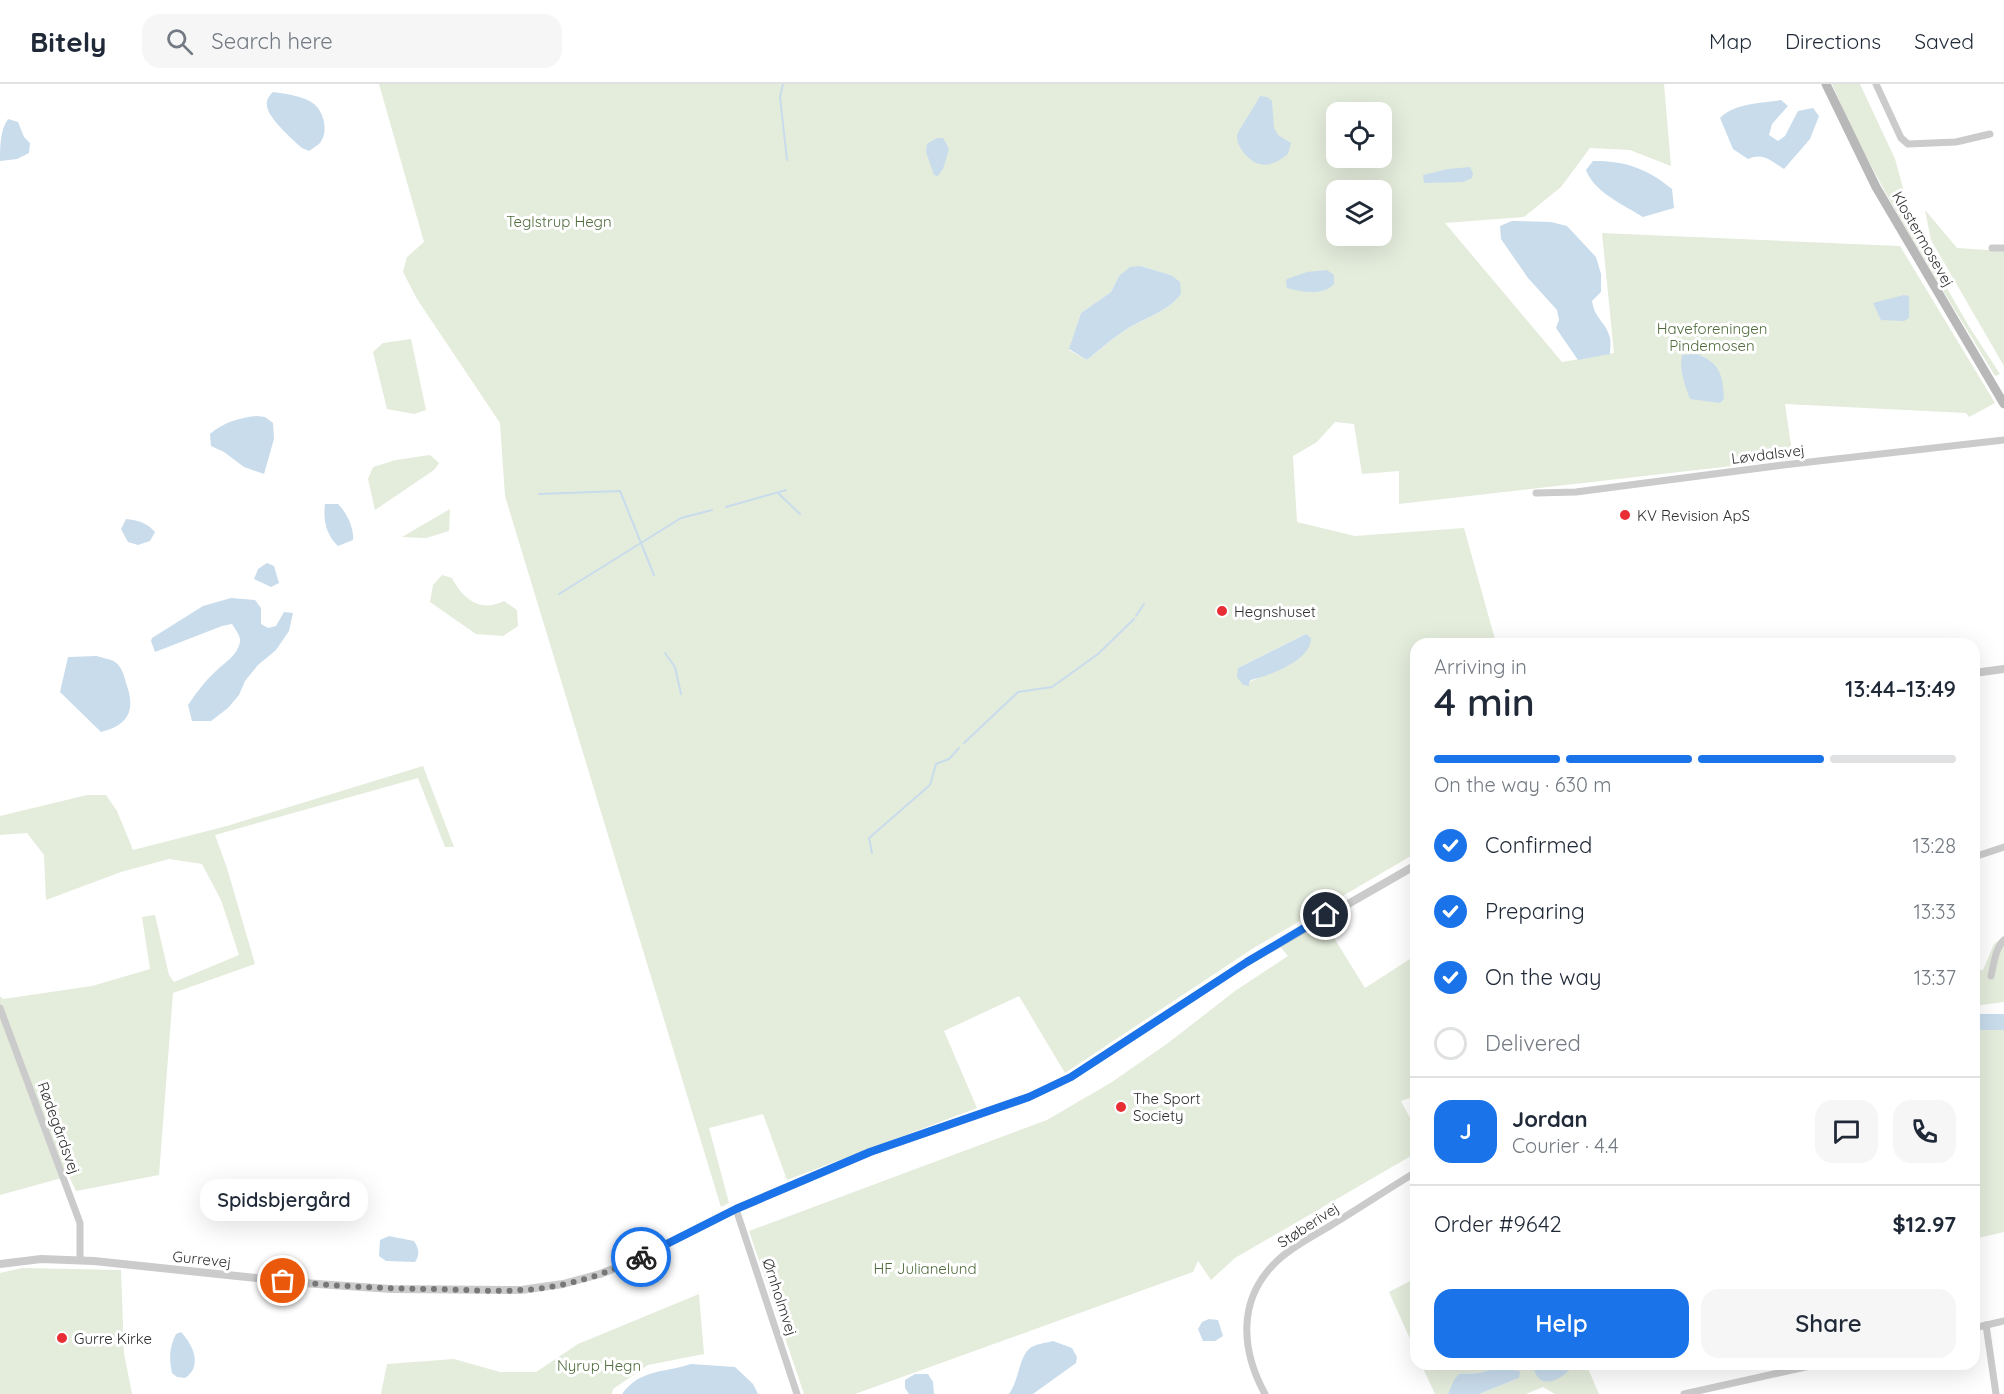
<!DOCTYPE html>
<html lang="en">
<head>
<meta charset="utf-8">
<style>
	:root { --surface:#fff; --page:#f6f6f7; --text:#1f2937; --muted:#747a83; --line:#e0e1e3; --accent:#1a73e8 }
	body { margin:0; font-family:Quicksand,sans-serif; background:var(--page); color:var(--text); height:100vh; display:flex; flex-direction:column; font-size:22px; white-space:nowrap }
	* { box-sizing:border-box; margin:0 }
	p { font-size:20px; color:var(--muted) }
	.icon { flex:none; width:33px; height:33px; fill:none; stroke:currentColor; stroke-width:2; stroke-linecap:round; stroke-linejoin:round }
	.map { position:relative; flex:1; overflow:hidden }
	.sheet { position:absolute; left:1410px; top:554px; width:570px; height:732px; display:flex; flex-direction:column; background:var(--surface); border-radius:18px; box-shadow:0 6px 24px #0002 }
	.sheet>* { flex:none }
	.tools { position:absolute; left:1326px; top:18px; display:grid; gap:12px }
	.tools a { display:grid; place-items:center; width:66px; height:66px; border-radius:12px; background:var(--surface); box-shadow:0 6px 24px #0002; font-size:30px }
	.pin { position:absolute; display:grid; place-items:center; width:51px; height:51px; color:#fff; margin:-26px; border:3px solid #fff; border-radius:50%; box-shadow:0 2px 6px #0007 }
	.courier { position:absolute; display:grid; place-items:center; width:60px; height:60px; margin:-30px; border:4px solid #1a73e8; border-radius:50%; background:#fff; color:#222; box-shadow:0 2px 8px #0007 }
	.bubble { position:absolute; height:42px; border-radius:18px; background:var(--surface); box-shadow:0 6px 24px #0002; font-size:20px; font-weight:600; line-height:42px; text-align:center }
	.head em { font-style:normal; font-weight:600 }
	.head div { display:flex; flex-direction:column-reverse }
	.head { display:flex; align-items:center; justify-content:space-between; height:102px; padding:0 24px }
	h1 { font-size:39px; font-weight:600; line-height:45px }
	.bar { display:grid; grid-template-columns:repeat(4,1fr); gap:9px 6px; align-content:center; height:72px; padding:0 24px }
	.bar i { height:8px; border-radius:4px; background:var(--line) }
	.bar .on { background:var(--accent) }
	.bar p { grid-column:span 4 }
	.line { display:flex; align-items:center; gap:15px; padding:0 24px; border-top:2px solid var(--line) }
	.line div { flex:1 }
	.round { display:grid; place-items:center; flex:none; width:63px; height:63px; border-radius:18px; background:var(--page) }
	ol { padding:0 24px; list-style:none }
	li { display:flex; align-items:center; gap:18px; height:66px }
	li p { margin-inline-start:auto }
	li .icon { padding:6px; border-radius:50%; background:var(--accent); color:#fff; stroke-width:4 }
	li:last-child { color:var(--muted) }
	li i { width:33px; height:33px; border:3px solid var(--line); border-radius:50% }
	.action { display:flex; gap:12px; margin-top:auto; padding:12px 24px }
	.action a { flex:1; height:69px; border-radius:18px; background:var(--accent); color:#fff; font-size:24px; font-weight:600; line-height:69px; text-align:center }
	.action a+a { background:var(--page); color:var(--text) }
	header { display:flex; align-items:center; gap:36px; box-sizing:border-box; height:84px; padding:0 30px; background:var(--surface); border-bottom:2px solid var(--line) }
	header strong { font-size:28px }
	nav { display:flex; gap:33px; margin-inline-start:auto; font-size:21px }
	.search { width:420px; height:54px; background:var(--page); display:flex; align-items:center; gap:15px; box-sizing:border-box; padding:0 21px; border-radius:18px; color:var(--muted); font-size:22px }
	.map>svg:first-child { display:block }
</style>
</head>
<body>
<header>
<strong>Bitely</strong>
<div class="search"><svg class="icon" aria-label="search" viewBox="0 0 24 24"><circle cx="10" cy="10" r="6"/><path d="M15 15l6 6"/></svg>Search here</div>
<nav><a>Map</a><a>Directions</a><a>Saved</a></nav>
</header>
<div class="map">
<svg width="2004" height="1310" viewBox="0 0 2004 1310">
	<rect width="100%" height="100%" fill="#fff"/>
	<g fill="#e4ecdc" fill-rule="evenodd">
		<path d="M379 0H1664L1671 82 1630 66 1590 64 1561 103 1524 133 1445 139 1562 278 1614 269 1602 149 1900 162 1995 319 1969 333 1966 329 1785 320 1793 375 1399 420V387L1362 390 1354 340 1335 338 1317 358 1293 372 1297 438 1355 452 1464 444 1496 559 1416 560V769L1252 865 1065 989 1019 912 944 947 977 1024 787 1096 763 1030 709 1044 729 1119 721 1123 505 412 500 339 417 215 403 188 407 173 424 158ZM1336 28H1382V74H1336ZM1336 106H1382V152H1336ZM1140 182 1171 191 1181 210C1167 229 1141 235 1121 249 1109 257 1099 267 1087 276L1069 266 1081 229 1111 208 1119 192ZM1306 550 1309 561 1288 582 1249 598 1238 584Z"/>
		<path d="M1832 0H1860L1895 75 1916 151 1970 244 2000 290 1995 292C1938 197 1876 103 1832 0Z"/>
		<path d="M1925 126 1957 164 2004 167V282L1931 156Z"/>
		<path d="M411 255 426 326 414 330 387 325 373 268 383 259Z"/>
		<path d="M430 371 439 379 434 386 375 426 368 395 373 383 396 376Z"/>
		<path d="M450 425 449 447 426 454 402 453Z"/>
		<path d="M442 491 452 494C463 515 480 529 504 517L517 526 518 542 503 552 476 550 430 518 433 501Z"/>
		<path d="M423 682 454 763H445L418 694 215 751 227 784 255 880 173 909 159 1091 76 1107 69 1092 0 1111V912L3 915 92 902 150 885 142 833 155 831 169 891 174 898 239 871 221 816 202 780 169 775 121 788 46 816 44 771 27 749 0 751V732L87 711H106L117 727 133 766 227 742Z"/>
		<path d="M1323 836 1365 904 1410 875 1415 887 1416 1012 1401 1017 1416 1045V1069L1235 1174 1211 1196 1198 1177 1193 1188 855 1310H804L749 1147 1047 1036 1112 998 1168 959 1235 907 1288 872 1279 861Z"/>
		<path d="M2004 852V918L1974 922V886H1983L1994 860Z"/>
		<path d="M1974 946H2004V1148L1974 1155Z"/>
		<path d="M22 1184 121 1186 124 1269 132 1310H0V1189Z"/>
		<path d="M1416 1194V1268L1389 1208Z"/>
		<path d="M699 1210 704 1270 648 1281 613 1305 612 1310H381L387 1280 454 1275 500 1288H536L578 1260Z"/>
		<path d="M1421 1280H1533L1534 1284 1586 1280 1599 1310H1555L1543 1303 1526 1310H1479L1519 1294 1497 1284 1479 1289 1459 1290 1448 1310H1435Z"/>
	</g>
	<g fill="#c8dcec">
		<path d="M273 8C286 10 304 12 314 20 324 28 329 48 320 59 317 62 313 64 309 67L302 64C293 56 268 34 267 22 266 16 269 12 273 8Z"/>
		<path d="M1260 12 1267 13 1272 17 1274 44 1278 51 1291 59 1288 70C1272 83 1258 86 1244 69 1240 64 1237 58 1237 52 1238 46 1256 21 1260 12Z"/>
		<path d="M1781 16 1788 22 1772 40 1769 51 1778 57 1785 52 1798 27 1813 24 1819 32 1810 55 1784 85C1771 77 1763 68 1748 75L1733 65 1720 34C1734 19 1762 19 1781 16Z"/>
		<path d="M8 35 18 38 24 53 30 59 29 69 17 75 0 77C0 63 0 46 8 35Z"/>
		<path d="M937 54H943L949 65 943 85 938 92 934 91 926 68 927 60Z"/>
		<path d="M1593 77C1626 77 1646 84 1672 105L1674 124 1643 133C1624 121 1594 108 1586 86Z"/>
		<path d="M1470 83 1473 89 1472 94 1463 98 1424 99 1423 91 1448 85Z"/>
		<path d="M1512 137 1551 138 1567 142 1596 173 1601 190V208L1592 217C1595 236 1607 239 1610 254 1611 258 1610 265 1610 270L1578 276 1556 244 1559 236 1557 226 1528 194 1501 155 1500 142Z"/>
		<path d="M1140 182 1171 191 1180 198 1181 210C1167 229 1140 235 1121 249 1109 257 1098 267 1087 276L1069 265 1081 229 1111 208 1119 192 1130 183Z"/>
		<path d="M1327 186 1334 191V200C1323 212 1302 208 1287 204L1286 198 1287 195 1307 188Z"/>
		<path d="M1904 211 1909 212V234L1904 237 1881 236 1873 219Z"/>
		<path d="M1697 270C1720 279 1723 291 1724 315L1720 319 1690 315C1685 301 1679 287 1682 271Z"/>
		<path d="M257 332 265 333 273 339 274 355 264 390 244 383 224 368 211 362 210 350C224 338 240 334 257 332Z"/>
		<path d="M325 420H338C347 429 354 444 353 456L338 462C326 451 323 436 325 420Z"/>
		<path d="M126 435C138 436 147 439 155 448L150 457 138 461 128 458 121 445Z"/>
		<path d="M267 479 274 482 279 499 271 503 254 495 258 485Z"/>
		<path d="M231 514 255 516 261 524V540L268 544 276 542 284 528 293 529 289 547 276 566 258 581 245 597 239 611 228 624 211 637H192L188 621C196 609 205 597 216 587 225 578 237 572 240 558 241 552 235 545 232 540L222 542 155 568 151 557 152 554 203 522Z"/>
		<path d="M1306 550 1311 554C1311 577 1270 591 1251 596L1249 598V602L1243 601 1237 593 1238 584Z"/>
		<path d="M97 572C102 574 111 575 115 578 122 583 124 591 126 599 136 626 129 641 101 648L60 608 68 573Z"/>
		<rect x="1974" y="930" width="30" height="16"/>
		<path d="M389 1152 414 1157C419 1165 420 1170 415 1178L386 1177 379 1172 380 1156Z"/>
		<path d="M1209 1235 1218 1236 1223 1252 1215 1257H1203L1198 1245 1202 1238Z"/>
		<path d="M181 1248C193 1261 203 1282 185 1294L177 1293 172 1289C169 1274 169 1264 176 1250Z"/>
		<path d="M1053 1257 1072 1264 1077 1273 1076 1279 1033 1310H1009C1019 1296 1019 1274 1029 1265 1034 1260 1046 1259 1053 1257Z"/>
		<path d="M691 1280 735 1283 753 1300 758 1310H622C640 1285 664 1289 691 1280Z"/>
		<path d="M1533 1280H1574V1281C1561 1297 1537 1309 1533 1280Z"/>
		<path d="M1497 1284 1520 1287 1519 1294 1479 1310H1448L1454 1296 1459 1290 1479 1289Z"/>
		<path d="M915 1290H928L933 1298 934 1310H909L905 1304V1296Z"/>
	</g>
	<g fill="none" stroke-linecap="round" stroke-linejoin="round">
		<g stroke="#c8dcec" stroke-width="2">
			<path d="M783 0 780 13 787 76"/>
			<path d="M778 409 800 430"/>
			<path d="M539 410 620 407 654 491"/>
			<path d="M726 423 786 406"/>
			<path d="M559 510 681 434 712 426"/>
			<path d="M1136 532 1144 520"/>
			<path d="M665 569 675 583 681 610"/>
			<path d="M964 659 1018 608 1052 603 1098 570 1134 535"/>
			<path d="M872 769 869 754 930 701 936 680 949 675 959 664"/>
		</g>
		<g stroke="#cbcbcb" stroke-width="7">
			<path d="M1876 0 1901 54 1908 60 1956 58 1990 50"/>
			<path d="M1992 164H2004"/>
			<path d="M1536 409 1576 408 1783 381 2004 356"/>
			<path d="M1974 773 2004 763"/>
			<path d="M1991 892C1994 880 1995 865 2004 856"/>
			<path d="M0 924 80 1139V1176"/>
			<path d="M736 1125 797 1310"/>
			<path d="M1986 1241 1996 1310"/>
			<path d="M1974 1244 2004 1237"/>
			<path d="M1265 1310C1241 1266 1237 1216 1276 1178 1292 1162 1314 1152 1333 1140 1361 1123 1388 1105 1416 1088"/>
			<path d="M1684 1310 1819 1280"/>
		</g>
		<g stroke="#cbcbcb" stroke-width="8">
			<path d="M1974 589 2004 585"/>
			<path d="M0 1180 41 1175 94 1177 303 1199 391 1205 521 1206 563 1200 600 1190 631 1178 736 1125 870 1068 1029 1013 1071 993 1247 878 1416 781"/>
		</g>
		<path stroke="#b8b8b8" stroke-width="9" d="M1826 0 1876 103 2004 320"/>
	</g>
	<g fill="none" stroke-linecap="round" stroke-linejoin="round">
		<path stroke="#777" stroke-width="6" stroke-dasharray="0 10.8" d="M283 1197C335 1202 387 1205 439 1205 467 1206 495 1208 522 1206 563 1204 605 1191 641 1173"/>
		<path stroke="#1a73e8" stroke-width="8" d="M641 1173 736 1125 870 1068 1029 1013 1071 993 1247 878 1326 831"/>
	</g>
	<g fill="#e82e34" stroke="#fff" stroke-width="2">
		<circle cx="1625" cy="431" r="6"/>
		<circle cx="1222" cy="527" r="6"/>
		<circle cx="1121" cy="1023" r="6"/>
		<circle cx="62" cy="1254" r="6"/>
	</g>
	<g text-anchor="middle" dominant-baseline="central" stroke-width="6" stroke-linejoin="round" paint-order="stroke">
		<g font-size="15" fill="#4f6b3b" stroke="#fff">
			<text x="559" y="137">Teglstrup Hegn</text>
			<text x="1712" y="244">Haveforeningen<tspan x="1712" dy="17">Pindemosen</tspan></text>
			<text x="925" y="1184">HF Julianelund</text>
			<text x="599" y="1281">Nyrup Hegn</text>
		</g>
		<g font-size="15" fill="#2e2e2e" stroke="#fff">
			<text transform="translate(1923 155) rotate(60)">Klostermosevej</text>
			<text transform="translate(1768 370) rotate(-7)">Løvdalsvej</text>
			<text transform="translate(59 1044) rotate(70)">Rødegårdsvej</text>
			<text transform="translate(1308 1141) rotate(-33)">Støberivej</text>
			<text transform="translate(202 1175) rotate(6)">Gurrevej</text>
			<text transform="translate(780 1213) rotate(72)">Ørnholmvej</text>
		</g>
		<g font-size="15" fill="#2e2e2e" stroke="#fff" text-anchor="start">
			<text x="1637" y="431">KV Revision ApS</text>
			<text x="1234" y="527">Hegnshuset</text>
			<text x="1133" y="1014">The Sport<tspan x="1133" dy="17">Society</tspan></text>
			<text x="74" y="1254">Gurre Kirke</text>
		</g>
	</g>
</svg>
<div class="tools">
<a><svg class="icon" aria-label="locate" viewBox="0 0 24 24"><circle cx="12" cy="12" r="6"/><path d="M12 2v4M12 18v4M2 12h4M18 12h4"/></svg></a>
<a><svg class="icon" aria-label="layers" viewBox="0 0 24 24"><path d="M12 4l9 5-9 5-9-5zM3 14l9 5 9-5"/></svg></a>
</div>
<div class="pin" style="left:283px;top:1197px;background:#ea580c"><svg class="icon" aria-label="bag" viewBox="0 0 24 24"><path d="M5 8h14l-1 12H6zM9 8a3 3 0 0 1 6 0"/></svg></div>
<div class="pin" style="left:1326px;top:831px;background:#1f2937"><svg class="icon" aria-label="home" viewBox="0 0 24 24"><path d="M3 11l9-7 9 7M6 9v11h12V9"/></svg></div>
<div class="courier" style="left:641px;top:1173px"><svg class="icon" aria-label="bike" viewBox="0 0 24 24"><circle cx="6" cy="16" r="4"/><circle cx="18" cy="16" r="4"/><path d="M6 16l4-8h5l3 8M10 8l3 8H6M13 5h3"/></svg></div>
<div class="bubble" style="left:200px;top:1095px;width:168px">Spidsbjergård</div>
<section class="sheet">
<div class="head"><div><h1>4 min</h1><p>Arriving in</p></div><em>13:44–13:49</em></div>
<div class="bar"><i class="on"></i><i class="on"></i><i class="on"></i><i></i><p>On the way · 630 m</p></div>
<ol>
<li><svg class="icon" aria-label="check" viewBox="0 0 24 24"><path d="M5 12l5 5 9-10"/></svg>Confirmed<p>13:28</p></li>
<li><svg class="icon" aria-label="check" viewBox="0 0 24 24"><path d="M5 12l5 5 9-10"/></svg>Preparing<p>13:33</p></li>
<li><svg class="icon" aria-label="check" viewBox="0 0 24 24"><path d="M5 12l5 5 9-10"/></svg>On the way<p>13:37</p></li>
<li><i></i>Delivered</li>
</ol>
<div class="line" style="height:108px"><b class="round" style="background:var(--accent);color:#fff">J</b><div><b>Jordan</b><p>Courier · 4.4</p></div><a class="round"><svg class="icon" aria-label="chat" viewBox="0 0 24 24"><path d="M4 5h16v11H9l-5 4z"/></svg></a><a class="round"><svg class="icon" aria-label="phone" viewBox="0 0 24 24"><path d="M5 4h4l2 5-3 2q2 4 5 5l2-3 5 2v4C11 20 4 13 5 4z"/></svg></a></div>
<div class="line" style="height:78px"><div>Order #9642</div><b>$12.97</b></div>
<div class="action"><a>Help</a><a>Share</a></div>
</section>
</div>
</body>
</html>
